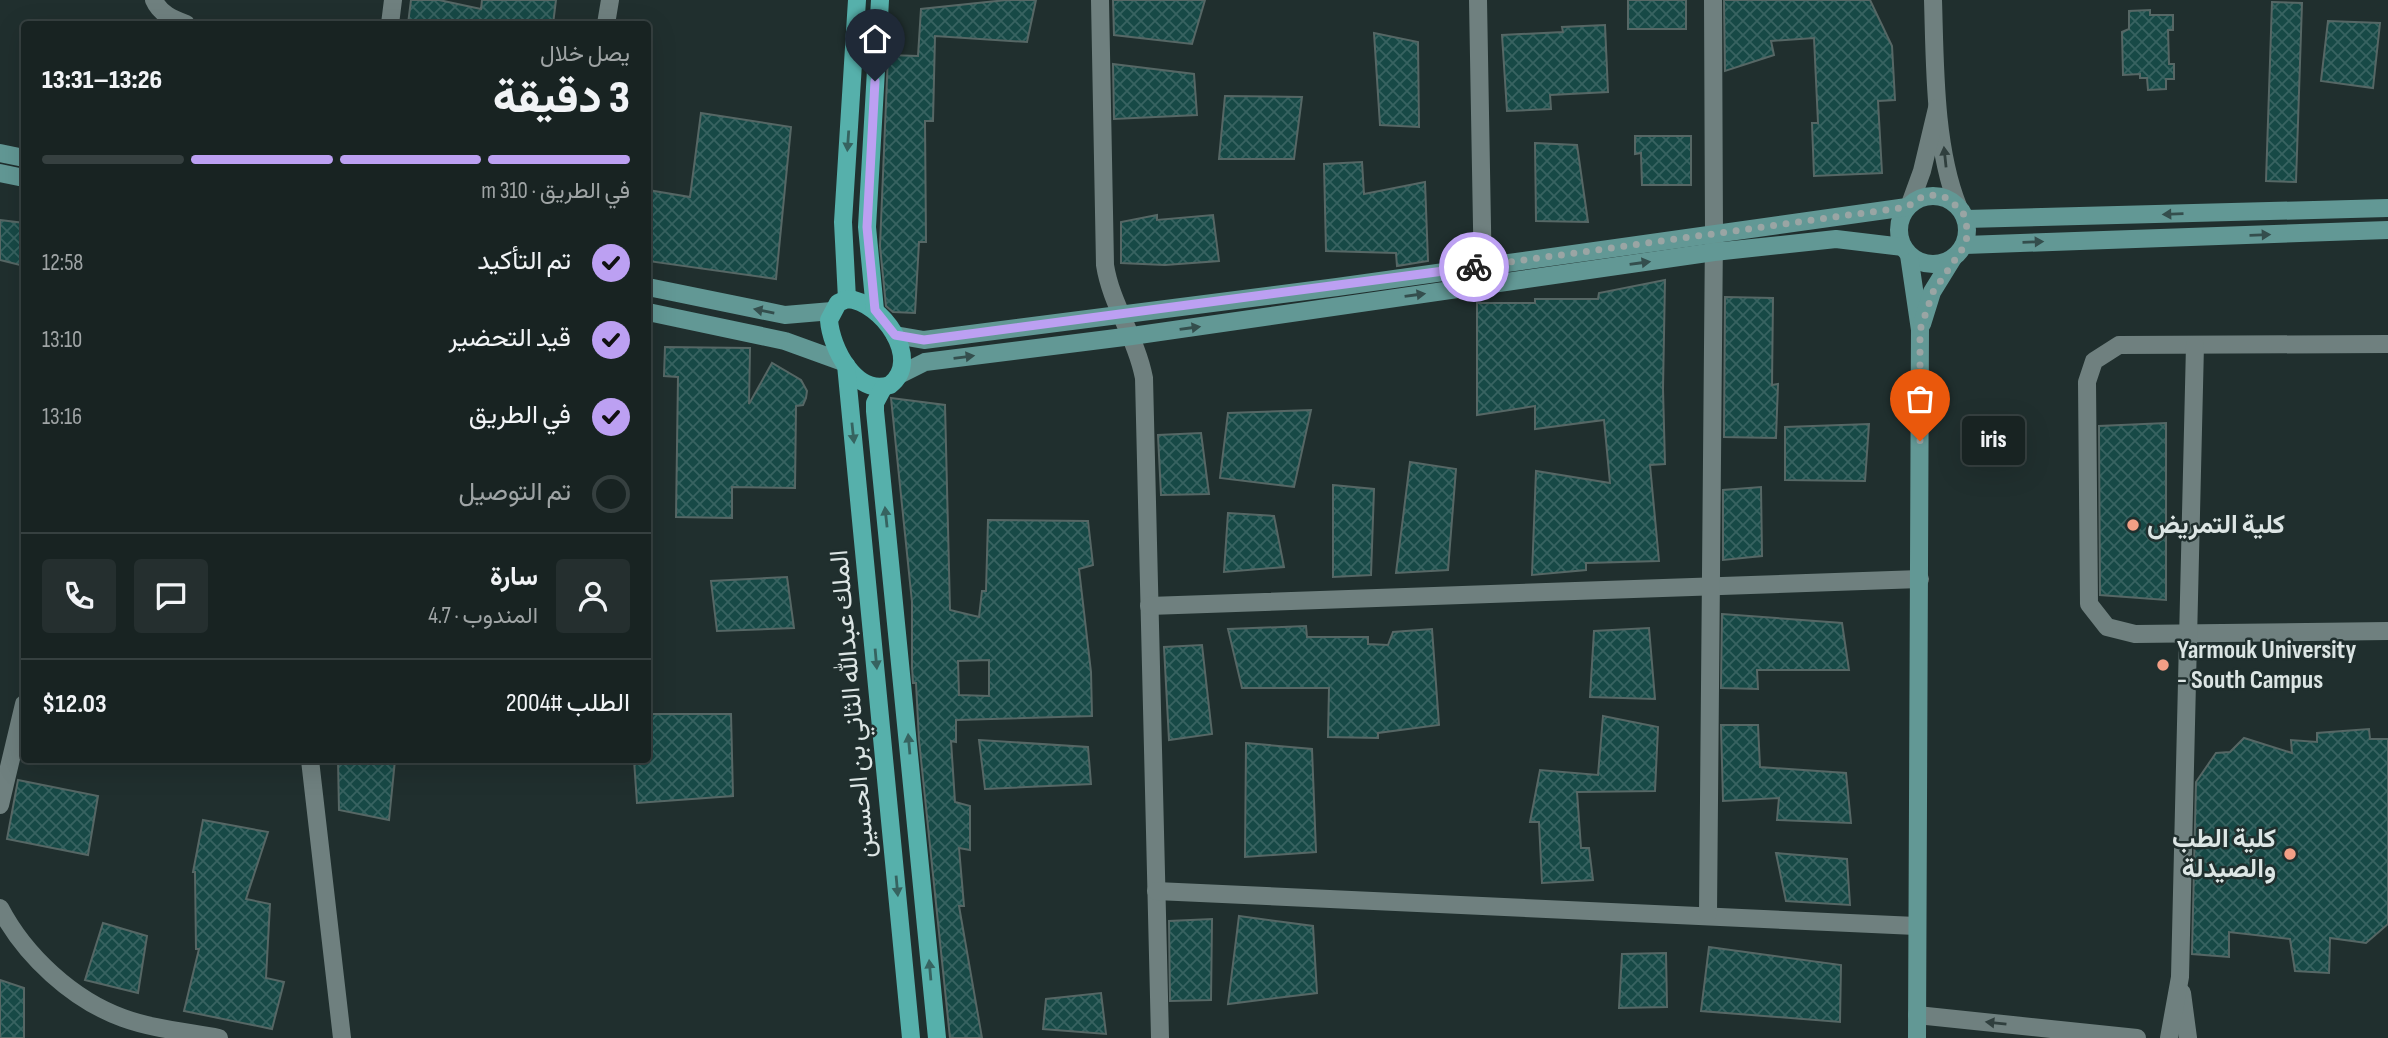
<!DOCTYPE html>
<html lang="ar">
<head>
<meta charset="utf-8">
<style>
	:root { --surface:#182322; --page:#252f2f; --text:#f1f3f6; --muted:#9fa4a5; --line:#364040; --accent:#bca0f2 }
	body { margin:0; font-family:"Sofia Sans Condensed",Vazirmatn,sans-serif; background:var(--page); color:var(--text); direction:rtl; height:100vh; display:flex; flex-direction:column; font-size:26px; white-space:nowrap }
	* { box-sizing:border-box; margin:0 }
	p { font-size:23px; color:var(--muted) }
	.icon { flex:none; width:38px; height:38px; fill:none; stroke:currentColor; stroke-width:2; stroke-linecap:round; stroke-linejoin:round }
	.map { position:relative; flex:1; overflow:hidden; direction:ltr }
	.panel { position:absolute; left:21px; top:21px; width:630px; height:742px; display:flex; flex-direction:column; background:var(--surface); border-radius:7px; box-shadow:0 7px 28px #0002,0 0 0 2px var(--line); direction:rtl }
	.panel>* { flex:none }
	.pin { position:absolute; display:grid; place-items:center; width:60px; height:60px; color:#fff; margin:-72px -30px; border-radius:50% 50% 50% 0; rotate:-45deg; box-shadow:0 0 7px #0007 }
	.pin .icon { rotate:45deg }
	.courier { position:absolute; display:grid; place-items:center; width:70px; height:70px; margin:-35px; border:5px solid #bca0f2; border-radius:50%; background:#fff; color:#222; box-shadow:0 2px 9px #0007 }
	.bubble { position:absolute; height:49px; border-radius:7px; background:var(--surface); box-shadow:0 7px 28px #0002,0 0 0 2px var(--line); font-size:23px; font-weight:800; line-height:49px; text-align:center; direction:rtl }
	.overview em { font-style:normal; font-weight:800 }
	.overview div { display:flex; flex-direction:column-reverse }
	.overview { display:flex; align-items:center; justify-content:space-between; height:119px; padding:0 21px }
	h1 { font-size:46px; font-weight:800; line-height:52px }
	.bar { display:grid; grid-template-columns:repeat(4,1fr); gap:10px 7px; align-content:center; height:84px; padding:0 21px }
	.bar i { height:9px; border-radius:5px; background:var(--line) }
	.bar .current { background:var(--accent) }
	.bar p { grid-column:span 4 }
	.line { display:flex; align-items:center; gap:18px; padding:0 21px; border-top:2px solid var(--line) }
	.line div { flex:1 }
	.round { display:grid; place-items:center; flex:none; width:74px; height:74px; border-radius:7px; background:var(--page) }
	ol { padding:0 21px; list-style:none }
	li { display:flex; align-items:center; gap:21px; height:77px }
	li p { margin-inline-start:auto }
	li .icon { padding:7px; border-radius:50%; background:var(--accent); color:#111; stroke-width:4 }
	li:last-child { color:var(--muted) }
	li i { width:38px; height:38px; border:4px solid var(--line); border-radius:50% }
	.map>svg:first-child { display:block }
</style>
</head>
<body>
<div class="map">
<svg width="2388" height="1038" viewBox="0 0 2388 1038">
	<defs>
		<pattern id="building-cross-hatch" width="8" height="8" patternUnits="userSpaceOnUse" patternTransform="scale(1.75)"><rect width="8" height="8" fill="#174946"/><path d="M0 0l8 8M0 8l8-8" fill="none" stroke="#386361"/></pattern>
	</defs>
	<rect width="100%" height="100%" fill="#202f2e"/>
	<g fill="url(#building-cross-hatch)" stroke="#566765" stroke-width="2" fill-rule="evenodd">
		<path d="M411 0H439L481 9 482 0H556L553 24H408Z"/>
		<path d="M1006 0H1036L1027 42 935 36 933 121H925L926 242H919L915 313 893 312 886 306 880 246 888 55 918 56 921 9Z"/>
		<path d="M1113 0H1205L1192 44 1114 35Z"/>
		<rect x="1628" y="0" width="58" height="29"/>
		<path d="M1724 0H1870L1892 46 1895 100 1878 101 1882 173 1814 176 1812 123H1818L1814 38 1771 41 1774 55 1725 71Z"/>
		<path d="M2272 2 2302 3 2296 182 2266 181Z"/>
		<path d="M2150 10V15H2173V30H2168L2169 64H2174V79H2166V89L2148 90 2147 78H2140V74L2123 75 2122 32 2129 29V11Z"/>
		<path d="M2328 21 2380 23 2373 88 2321 81Z"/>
		<path d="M1605 25 1608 92 1550 95 1551 109 1507 111 1502 35 1563 32 1562 27Z"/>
		<path d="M1374 33 1418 42 1419 127 1380 125Z"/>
		<path d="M1113 64 1194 74 1197 115 1114 119Z"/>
		<path d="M1225 96 1302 97 1294 159H1219Z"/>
		<path d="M701 113 791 127 776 279 648 261V190L690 197Z"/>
		<path d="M1635 136H1691V185H1642L1641 153 1635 154Z"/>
		<path d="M1535 143 1577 145 1588 222 1536 221Z"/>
		<path d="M1362 162 1364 194 1425 182 1428 261 1397 266 1396 253 1326 251 1324 164Z"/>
		<path d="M1157 215V220L1213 215 1219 261 1165 265 1121 263V222Z"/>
		<path d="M0 220 24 223V266L0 260Z"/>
		<path d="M1665 280 1663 389 1665 464 1650 465 1659 561 1586 563V570L1532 575 1536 471 1610 483 1604 420 1535 429V406L1477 415V303H1535V299H1598L1599 293Z"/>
		<path d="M1725 297 1773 298 1772 385 1778 384 1776 438 1724 437Z"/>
		<path d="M665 347 750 348 749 404 772 363 801 380 807 391 806 398 803 405 796 406 795 488 732 487V518L676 517 678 377 664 376Z"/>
		<path d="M891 398 945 405 950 610 979 617 982 591H986L988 520 1088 521 1093 565 1079 569 1091 672 1092 716 956 720V742L951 741 955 802 970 806V850L959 848 964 906H959L982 1038H950L919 740 916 683H913L912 667V602ZM989 660V696L959 695 958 661Z"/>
		<path d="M1311 410 1294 487 1220 478 1228 413Z"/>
		<path d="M2166 423V600L2100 595 2099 426Z"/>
		<path d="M1869 424 1865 481 1785 480V427Z"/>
		<path d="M1201 433 1209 494 1161 495 1158 435Z"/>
		<path d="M1410 462 1456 469 1448 570 1396 573Z"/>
		<path d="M1333 485 1374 489 1371 575 1333 577Z"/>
		<path d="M1761 487 1762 556 1723 560V490Z"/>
		<path d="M1228 513 1274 516 1284 567 1224 572Z"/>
		<path d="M787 577 794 628 717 631 711 581Z"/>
		<path d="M1722 614 1842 623 1849 670H1757L1758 689 1721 688Z"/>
		<path d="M1306 626 1307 637H1368V644L1388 645 1393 632 1432 629 1439 725 1378 733V738L1328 737 1329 688H1242L1228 629Z"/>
		<path d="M1649 628 1655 699 1590 697 1594 631Z"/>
		<path d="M1202 645 1212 734 1169 740 1164 647Z"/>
		<path d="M648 714H731L733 796 637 803 634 760H648Z"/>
		<path d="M1603 716 1658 727 1655 791 1577 792 1581 848H1589L1593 880 1542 883 1539 822H1530L1540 770 1598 775Z"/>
		<path d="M1721 725H1758L1760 767 1846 773 1851 823 1777 820 1779 798 1723 801Z"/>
		<path d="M2369 729 2370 739H2388V924L2366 943 2330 938 2329 973 2295 971 2290 939 2229 932V957L2192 954 2196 782 2216 753 2230 752 2244 738 2292 753 2291 740 2317 742V733Z"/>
		<path d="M979 740 1088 747 1091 784 985 789Z"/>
		<path d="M1246 743 1312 749 1316 852 1245 857Z"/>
		<path d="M338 760H395L389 820 339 810Z"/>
		<path d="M18 780 98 796 88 855 7 839Z"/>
		<path d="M203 820 268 832 246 899 270 904 266 978 284 982 272 1029 184 1011 199 949H196L195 872H193Z"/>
		<path d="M1776 853 1847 859 1850 905 1786 901Z"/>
		<path d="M1239 916 1313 926 1317 993 1228 1004Z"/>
		<path d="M1212 919 1211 1000 1170 1001 1169 921Z"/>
		<path d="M103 923 147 936 138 993 85 980Z"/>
		<path d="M1709 947 1841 965 1840 1022 1701 1011Z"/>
		<path d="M1666 953 1667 1007 1619 1008 1622 954Z"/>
		<path d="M0 980 24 988V1038H0Z"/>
		<path d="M1101 993 1106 1034 1043 1029 1046 999Z"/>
	</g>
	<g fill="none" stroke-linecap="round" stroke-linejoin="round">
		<g stroke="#6f807f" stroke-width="18">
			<path d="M154 0C160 14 173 19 186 24"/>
			<path d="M1100 0 1105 265C1111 304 1136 337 1144 378L1160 1038"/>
			<path d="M1478 0 1483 282"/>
			<path d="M1933 0C1935 64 1934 146 1958 206"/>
			<path d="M390 24 393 0"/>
			<path d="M606 24 610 0"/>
			<path d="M1910 204 1922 171 1937 108"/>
			<path d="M2388 344 2119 345 2094 361 2087 382 2089 604 2107 627 2135 634 2388 631"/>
			<path d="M1149 606 1920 579"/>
			<path d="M310 760 342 1038"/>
			<path d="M0 805 24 704"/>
			<path d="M1156 891 1916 926"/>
			<path d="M0 908C25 956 73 1000 123 1018 153 1029 188 1032 219 1038"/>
			<path d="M1708 914 1714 234 1713 0"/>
			<path d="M2182 993 2188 1038"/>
			<path d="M1917 1015 2137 1038"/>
			<path d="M2169 1038 2180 977 2195 345"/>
		</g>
		<g stroke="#629895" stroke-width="18">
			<path d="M0 153 24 158"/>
			<path d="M0 173 24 178"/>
			<circle cx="1933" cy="230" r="34"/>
			<path d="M1966 219 2388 208"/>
			<path d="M1965 245 2388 230"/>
			<path d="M1909 255 1920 330 1917 1038"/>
			<path d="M648 287 785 315 832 311"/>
			<path d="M648 312 785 341 843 362"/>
			<path d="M1922 324 1932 292 1953 258"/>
			<path d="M895 335 924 340 1337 287 1907 207"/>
			<path d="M899 375 925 362 1132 336 1714 252 1836 239 1903 247"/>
		</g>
		<g stroke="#56b0ab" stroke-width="18">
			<path d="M847 299 843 222 857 0"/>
			<path d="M847 299C882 301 923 360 890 385 856 397 831 348 829 320L838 303Z"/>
			<path d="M875 310 867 227 880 0"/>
			<path d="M846 365 911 1038"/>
			<path d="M883 388 875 403V411L937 1038"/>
		</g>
	</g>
	<defs><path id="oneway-solid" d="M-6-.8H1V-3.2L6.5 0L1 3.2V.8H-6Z" transform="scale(1.75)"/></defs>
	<g fill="#366360">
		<use href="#oneway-solid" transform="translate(848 141) rotate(94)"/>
		<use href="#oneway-solid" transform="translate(853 433) rotate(84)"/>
		<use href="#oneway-solid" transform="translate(886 517) rotate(-96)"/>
		<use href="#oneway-solid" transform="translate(876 659) rotate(85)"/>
		<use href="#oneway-solid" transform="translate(909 744) rotate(-95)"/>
		<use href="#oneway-solid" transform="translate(897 886) rotate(85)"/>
		<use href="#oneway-solid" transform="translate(930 970) rotate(-95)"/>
	</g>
	<g fill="#303f3e">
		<use href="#oneway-solid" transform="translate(1945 157) rotate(-96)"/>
		<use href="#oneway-solid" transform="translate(1996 1023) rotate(-174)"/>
	</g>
	<g fill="#344e4d">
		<use href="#oneway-solid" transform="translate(2173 214) rotate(178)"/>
		<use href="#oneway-solid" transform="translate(2260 235) rotate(-2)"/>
		<use href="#oneway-solid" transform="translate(2033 242) rotate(-2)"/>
		<use href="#oneway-solid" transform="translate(1640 263) rotate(-8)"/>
		<use href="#oneway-solid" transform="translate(1415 295) rotate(-8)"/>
		<use href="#oneway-solid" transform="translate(764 311) rotate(-169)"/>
		<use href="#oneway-solid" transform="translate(1190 328) rotate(-8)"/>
		<use href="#oneway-solid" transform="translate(964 357) rotate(-7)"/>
	</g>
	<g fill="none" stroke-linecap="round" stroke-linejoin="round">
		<path stroke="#9aa5a4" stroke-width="7" stroke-dasharray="0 12.6" d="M1474 267 1907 207 1922 197 1934 195 1947 198 1963 212 1968 232 1965 245 1933 292 1920 330V441"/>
		<path stroke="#bca0f2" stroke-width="9" d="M875 81 867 227 875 310 895 335 924 340 1474 267"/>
	</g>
	<g fill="#f39f86" stroke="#202f2e" stroke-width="2.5">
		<circle cx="2133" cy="525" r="7"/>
		<circle cx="2163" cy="665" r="7"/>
		<circle cx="2290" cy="854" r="7"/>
	</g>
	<g text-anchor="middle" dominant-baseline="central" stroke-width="5" stroke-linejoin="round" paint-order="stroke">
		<g font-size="26" font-weight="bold" fill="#dce5e4" stroke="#202f2e" text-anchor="start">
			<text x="2147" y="525">كلية التمريض</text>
			<text x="2177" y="650">Yarmouk University<tspan x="2177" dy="30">- South Campus</tspan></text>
			<text x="2276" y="839" text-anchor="end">كلية الطب<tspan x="2276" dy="30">والصيدلة</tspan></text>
		</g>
		<g font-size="26" fill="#dce5e4" stroke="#202f2e">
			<text transform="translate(853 704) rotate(-95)">الملك عبدالله الثاني بن الحسين</text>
		</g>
	</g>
</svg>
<div class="pin" style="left:1920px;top:441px;background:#ea580c"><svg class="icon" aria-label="bag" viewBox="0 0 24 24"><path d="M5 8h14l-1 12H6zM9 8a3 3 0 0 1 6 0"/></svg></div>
<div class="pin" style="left:875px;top:81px;background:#1f2937"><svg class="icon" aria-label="home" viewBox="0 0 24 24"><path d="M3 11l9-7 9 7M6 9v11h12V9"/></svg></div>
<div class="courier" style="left:1474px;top:267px"><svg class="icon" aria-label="bike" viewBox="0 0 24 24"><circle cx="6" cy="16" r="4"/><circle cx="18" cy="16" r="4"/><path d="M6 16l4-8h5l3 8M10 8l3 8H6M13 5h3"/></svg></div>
<div class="bubble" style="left:1962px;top:416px;width:63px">iris</div>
<section class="panel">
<div class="overview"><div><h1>3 دقيقة</h1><p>يصل خلال</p></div><em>13:26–13:31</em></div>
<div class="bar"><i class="current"></i><i class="current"></i><i class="current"></i><i></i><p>في الطريق · 310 m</p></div>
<ol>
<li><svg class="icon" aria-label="check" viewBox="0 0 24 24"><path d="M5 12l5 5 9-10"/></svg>تم التأكيد<p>12:58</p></li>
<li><svg class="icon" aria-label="check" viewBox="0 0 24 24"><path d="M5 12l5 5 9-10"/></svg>قيد التحضير<p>13:10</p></li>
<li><svg class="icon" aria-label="check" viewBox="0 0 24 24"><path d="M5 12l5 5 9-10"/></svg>في الطريق<p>13:16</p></li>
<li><i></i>تم التوصيل</li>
</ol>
<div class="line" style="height:126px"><a class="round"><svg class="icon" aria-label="person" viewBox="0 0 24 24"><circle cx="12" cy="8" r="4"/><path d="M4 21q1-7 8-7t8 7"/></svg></a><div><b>سارة</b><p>المندوب · 4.7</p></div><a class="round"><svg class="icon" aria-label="chat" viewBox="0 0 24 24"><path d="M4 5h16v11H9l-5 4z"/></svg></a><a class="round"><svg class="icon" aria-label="phone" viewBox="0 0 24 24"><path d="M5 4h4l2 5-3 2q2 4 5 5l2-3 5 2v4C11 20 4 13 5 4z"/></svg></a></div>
<div class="line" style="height:91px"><div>الطلب #2004</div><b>$12.03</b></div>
</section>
</div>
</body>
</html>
